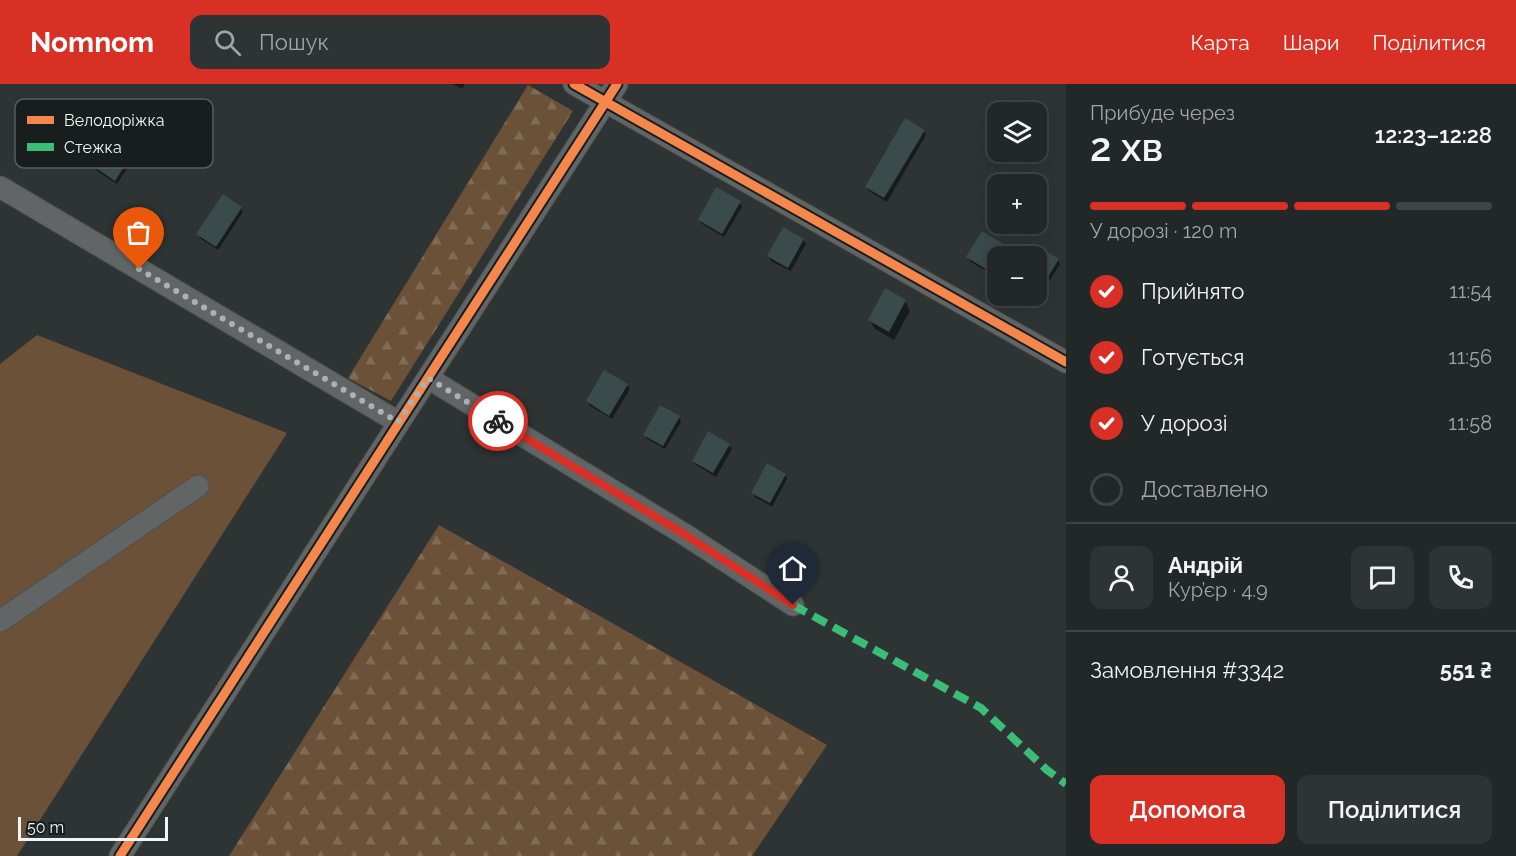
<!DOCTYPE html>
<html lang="uk">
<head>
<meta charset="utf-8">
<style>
	:root { --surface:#222727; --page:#2e3333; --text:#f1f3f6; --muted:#a2a5a7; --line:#3f4444; --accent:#d93025 }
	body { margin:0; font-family:Raleway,sans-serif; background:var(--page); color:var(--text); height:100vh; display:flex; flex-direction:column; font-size:22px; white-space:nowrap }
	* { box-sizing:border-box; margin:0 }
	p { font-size:20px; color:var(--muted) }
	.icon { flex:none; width:33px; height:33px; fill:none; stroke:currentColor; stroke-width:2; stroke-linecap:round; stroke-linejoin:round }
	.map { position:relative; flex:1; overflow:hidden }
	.drawer { display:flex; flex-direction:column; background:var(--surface); width:450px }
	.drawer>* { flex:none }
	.buttons { position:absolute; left:987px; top:18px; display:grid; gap:12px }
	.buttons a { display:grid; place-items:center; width:60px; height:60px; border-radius:12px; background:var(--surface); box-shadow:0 6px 24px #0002,0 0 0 2px var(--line); font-size:30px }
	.scale { position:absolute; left:18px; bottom:15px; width:150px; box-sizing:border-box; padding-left:6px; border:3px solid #eff6f6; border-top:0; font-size:16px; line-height:21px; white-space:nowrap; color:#eff6f6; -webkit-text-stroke:4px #181d1d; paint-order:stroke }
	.pin { position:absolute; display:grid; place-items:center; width:51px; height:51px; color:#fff; margin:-62px -26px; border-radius:50% 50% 50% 0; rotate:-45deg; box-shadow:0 0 6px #0007 }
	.pin .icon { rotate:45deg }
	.courier { position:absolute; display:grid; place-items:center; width:60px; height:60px; margin:-30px; border:4px solid #d93025; border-radius:50%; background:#fff; color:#222; box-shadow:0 2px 8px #0007 }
	.overview em { font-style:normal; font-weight:600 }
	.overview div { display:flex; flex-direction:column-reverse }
	.overview { display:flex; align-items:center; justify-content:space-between; height:102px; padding:0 24px }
	h1 { font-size:39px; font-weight:600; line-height:45px }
	.bar { display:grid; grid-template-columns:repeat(4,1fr); gap:9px 6px; align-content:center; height:72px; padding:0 24px }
	.bar i { height:8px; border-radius:4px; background:var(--line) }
	.bar .current { background:var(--accent) }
	.bar p { grid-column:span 4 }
	.line { display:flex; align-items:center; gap:15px; padding:0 24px; border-top:2px solid var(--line) }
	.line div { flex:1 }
	.round { display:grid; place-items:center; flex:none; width:63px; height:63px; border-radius:12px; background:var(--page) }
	ol { padding:0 24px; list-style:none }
	li { display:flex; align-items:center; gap:18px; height:66px }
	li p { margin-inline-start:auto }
	li .icon { padding:6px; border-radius:50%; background:var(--accent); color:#fff; stroke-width:4 }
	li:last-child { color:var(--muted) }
	li i { width:33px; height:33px; border:3px solid var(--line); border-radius:50% }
	.primary-button { display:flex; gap:12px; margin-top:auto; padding:12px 24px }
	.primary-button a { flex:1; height:69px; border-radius:12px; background:var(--accent); color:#fff; font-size:24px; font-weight:600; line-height:69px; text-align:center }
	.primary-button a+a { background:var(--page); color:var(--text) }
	header { display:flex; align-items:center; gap:36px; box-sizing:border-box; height:84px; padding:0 30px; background:var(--accent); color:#fff }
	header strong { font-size:28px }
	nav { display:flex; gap:33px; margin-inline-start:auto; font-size:21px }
	.search { width:420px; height:54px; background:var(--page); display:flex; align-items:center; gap:15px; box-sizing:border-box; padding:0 21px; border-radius:12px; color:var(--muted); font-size:22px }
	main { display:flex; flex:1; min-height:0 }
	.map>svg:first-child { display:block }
</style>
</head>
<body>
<header>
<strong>Nomnom</strong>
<div class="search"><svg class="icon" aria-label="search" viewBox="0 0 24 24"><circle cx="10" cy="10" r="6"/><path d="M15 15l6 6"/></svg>Пошук</div>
<nav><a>Карта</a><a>Шари</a><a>Поділитися</a></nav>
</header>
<main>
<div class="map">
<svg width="1066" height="772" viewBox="0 0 1066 772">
	<defs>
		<pattern id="forest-firs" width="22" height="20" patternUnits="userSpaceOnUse" patternTransform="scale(1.5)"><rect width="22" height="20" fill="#6b5137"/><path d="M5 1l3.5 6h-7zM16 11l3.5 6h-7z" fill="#806b55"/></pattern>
	</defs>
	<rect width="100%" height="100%" fill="#2e3434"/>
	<g fill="url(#forest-firs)">
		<path d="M528 1 573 27 391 317 348 294Z"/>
		<path d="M439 441 827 661 752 772H229Z"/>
	</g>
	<path fill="#6b5137" d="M37 251 287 349 17 772H0V280Z"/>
	<g fill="#0007">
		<path d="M452 0H465L462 5Z"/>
		<path d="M924 47 926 51 887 118 869 107 866 103Z"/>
		<path d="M137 62 139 66 117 100 97 87 95 82Z"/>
		<path d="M740 119 742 123 724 153 702 140 699 136Z"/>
		<path d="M241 124 243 128 218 166 201 155 198 150Z"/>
		<path d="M803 156 806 160 791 187 771 177 769 172Z"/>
		<path d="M1011 166 1014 170 1012 172H998V194L971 178 968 173Z"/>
		<path d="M1058 176 1060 180 1044 206 1036 201V180Z"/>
		<path d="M905 217 910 227 894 256 875 245 870 236Z"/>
		<path d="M627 301 630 305 612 335 590 322 587 317Z"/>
		<path d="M679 333 681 338 665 365 647 355 645 351Z"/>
		<path d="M729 361 732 365 716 393 696 381 693 377Z"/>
		<path d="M785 391 787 395 772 423 755 413 752 409Z"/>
	</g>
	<g fill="#394b4b">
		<path d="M905 34 925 46 884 114 865 103Z"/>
		<path d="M116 47 138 61 115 97 93 82Z"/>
		<path d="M716 103 741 117 722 150 698 136Z"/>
		<path d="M223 110 242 123 216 163 196 150Z"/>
		<path d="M783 143 804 155 788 184 767 172Z"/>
		<path d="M982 147 1012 165 1008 172H998L996 191 966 173Z"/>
		<path d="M1044 166 1059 175 1042 203 1036 199V177Z"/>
		<path d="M885 204 906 216 889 248 868 236Z"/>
		<path d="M604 286 628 300 609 332 586 317Z"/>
		<path d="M660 321 680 332 663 362 643 351Z"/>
		<path d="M708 347 730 360 713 389 692 377Z"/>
		<path d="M767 379 786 390 770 419 751 409Z"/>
	</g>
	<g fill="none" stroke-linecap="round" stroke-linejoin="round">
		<g stroke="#4e5252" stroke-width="23">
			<g id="minor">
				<path d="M574 0 1066 278"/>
				<path d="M0 103 398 338"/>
				<path d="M428 294 684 450 793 521"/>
				<path d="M0 537 198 402"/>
				<path d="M120 772 617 0"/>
			</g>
		</g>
		<use href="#minor" stroke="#626565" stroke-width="21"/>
		<path stroke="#3abd76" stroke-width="8" stroke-dasharray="15 8" stroke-linecap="butt" d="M793 521 981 624 1047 686 1066 700"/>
		<g stroke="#181d1d" stroke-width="13">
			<g id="cycleway">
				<path d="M574 0 1066 278"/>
				<path d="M120 772 617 0"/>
			</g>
		</g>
		<use href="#cycleway" stroke="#f5874c" stroke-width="9"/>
	</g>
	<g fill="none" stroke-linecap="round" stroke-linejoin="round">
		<path stroke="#abb2b2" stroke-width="6" stroke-dasharray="0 10.8" d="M139 185 398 338 428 294 498 337"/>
		<path stroke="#d93025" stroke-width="8" d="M498 337 684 450 793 521"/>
	</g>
	<rect x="15" y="15" width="198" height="69" rx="9" fill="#181d1d" stroke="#585e5e" stroke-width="1.5"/>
	<rect x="27" y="32" width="27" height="8" fill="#f5874c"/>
	<rect x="27" y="59" width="27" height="8" fill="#3abd76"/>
	<g font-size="16" fill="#eff6f6">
		<text x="64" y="42">Велодоріжка</text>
		<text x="64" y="69">Стежка</text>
	</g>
</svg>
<div class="buttons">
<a><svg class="icon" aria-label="layers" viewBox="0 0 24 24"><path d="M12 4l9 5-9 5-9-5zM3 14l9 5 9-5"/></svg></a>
<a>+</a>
<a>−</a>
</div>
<div class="scale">50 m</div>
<div class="pin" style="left:139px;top:185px;background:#ea580c"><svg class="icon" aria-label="bag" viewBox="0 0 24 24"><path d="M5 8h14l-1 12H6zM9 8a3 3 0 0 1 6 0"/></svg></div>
<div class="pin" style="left:793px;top:521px;background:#1f2937"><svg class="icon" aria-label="home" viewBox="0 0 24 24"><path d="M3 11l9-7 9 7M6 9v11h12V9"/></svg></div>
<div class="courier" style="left:498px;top:337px"><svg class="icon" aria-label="bike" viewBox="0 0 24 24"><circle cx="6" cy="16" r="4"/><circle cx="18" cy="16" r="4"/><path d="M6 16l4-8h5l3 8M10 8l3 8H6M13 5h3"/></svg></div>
</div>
<section class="drawer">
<div class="overview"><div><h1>2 хв</h1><p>Прибуде через</p></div><em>12:23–12:28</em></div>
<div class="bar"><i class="current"></i><i class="current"></i><i class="current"></i><i></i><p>У дорозі · 120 m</p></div>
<ol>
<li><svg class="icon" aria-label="check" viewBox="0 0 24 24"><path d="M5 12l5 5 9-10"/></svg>Прийнято<p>11:54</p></li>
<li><svg class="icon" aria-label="check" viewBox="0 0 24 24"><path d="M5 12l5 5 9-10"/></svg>Готується<p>11:56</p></li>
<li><svg class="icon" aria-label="check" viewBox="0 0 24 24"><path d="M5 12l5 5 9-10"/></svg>У дорозі<p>11:58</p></li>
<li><i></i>Доставлено</li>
</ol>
<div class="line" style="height:108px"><a class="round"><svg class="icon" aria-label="person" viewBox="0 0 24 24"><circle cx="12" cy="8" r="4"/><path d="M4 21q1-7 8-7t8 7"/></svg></a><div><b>Андрій</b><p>Кур’єр · 4.9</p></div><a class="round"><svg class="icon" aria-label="chat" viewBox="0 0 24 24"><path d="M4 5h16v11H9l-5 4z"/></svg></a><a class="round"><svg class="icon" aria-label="phone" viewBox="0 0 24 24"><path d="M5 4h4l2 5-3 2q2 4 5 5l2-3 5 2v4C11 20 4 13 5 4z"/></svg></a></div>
<div class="line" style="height:78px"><div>Замовлення #3342</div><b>551 ₴</b></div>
<div class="primary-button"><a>Допомога</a><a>Поділитися</a></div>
</section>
</main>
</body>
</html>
